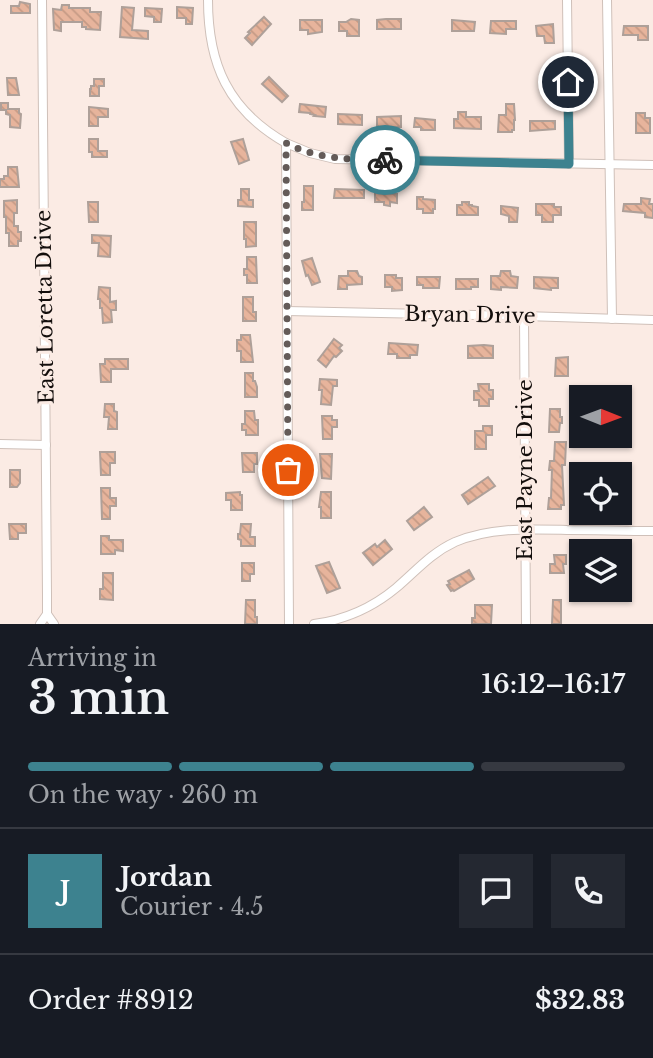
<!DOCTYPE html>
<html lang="en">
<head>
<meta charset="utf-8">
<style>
	:root { --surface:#171b24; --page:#242831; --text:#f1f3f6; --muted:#9ea1a6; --line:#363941; --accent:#3d828f }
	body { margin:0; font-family:"Libre Baskerville",serif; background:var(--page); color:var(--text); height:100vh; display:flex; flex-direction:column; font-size:26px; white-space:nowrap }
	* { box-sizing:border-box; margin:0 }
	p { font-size:23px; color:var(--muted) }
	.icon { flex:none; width:38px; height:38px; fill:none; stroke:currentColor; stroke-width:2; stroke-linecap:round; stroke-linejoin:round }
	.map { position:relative; height:624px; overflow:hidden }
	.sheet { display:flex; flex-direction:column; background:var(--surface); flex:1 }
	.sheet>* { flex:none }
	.needle { width:46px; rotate:91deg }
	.tools { position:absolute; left:569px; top:385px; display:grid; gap:14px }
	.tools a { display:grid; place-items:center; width:63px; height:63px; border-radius:0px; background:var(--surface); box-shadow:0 2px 5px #0004; font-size:35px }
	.pin { position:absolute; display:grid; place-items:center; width:60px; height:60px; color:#fff; margin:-30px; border:4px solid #fff; border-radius:50%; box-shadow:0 2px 7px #0007 }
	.courier { position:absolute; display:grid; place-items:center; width:70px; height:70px; margin:-35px; border:5px solid #3d828f; border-radius:50%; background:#fff; color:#222; box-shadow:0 2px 9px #0007 }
	.headline em { font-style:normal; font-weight:600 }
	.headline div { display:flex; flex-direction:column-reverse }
	.headline { display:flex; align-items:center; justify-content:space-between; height:119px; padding:0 28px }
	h1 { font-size:46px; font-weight:600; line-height:52px }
	.bar { display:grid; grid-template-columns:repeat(4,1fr); gap:10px 7px; align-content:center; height:84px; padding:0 28px }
	.bar i { height:9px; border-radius:5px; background:var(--line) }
	.bar .current { background:var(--accent) }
	.bar p { grid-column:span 4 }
	.line { display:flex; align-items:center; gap:18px; padding:0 28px; border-top:2px solid var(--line) }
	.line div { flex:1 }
	.round { display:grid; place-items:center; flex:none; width:74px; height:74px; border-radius:0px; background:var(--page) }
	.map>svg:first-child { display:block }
</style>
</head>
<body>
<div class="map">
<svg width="653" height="624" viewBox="0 0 653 624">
	<defs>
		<pattern id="building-back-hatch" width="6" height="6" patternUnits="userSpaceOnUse" patternTransform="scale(1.75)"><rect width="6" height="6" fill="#e7b49c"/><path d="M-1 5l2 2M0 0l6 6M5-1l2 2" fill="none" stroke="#c59a85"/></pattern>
	</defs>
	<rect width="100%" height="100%" fill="#fbebe4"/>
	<g fill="url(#building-back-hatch)" stroke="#aea099" stroke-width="2">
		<path d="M20 2 30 4V13H11V6H19Z"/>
		<path d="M62 5H69V8H90V12H101L100 30 86 29V27H82V22H61V31L54 30 53 9 61 10Z"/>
		<path d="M122 7 134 8 132 30 148 31V39L120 37Z"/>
		<path d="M177 7 193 8 192 24H186V18H177Z"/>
		<path d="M145 8 162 9 161 22H154V17L145 16Z"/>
		<path d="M264 17 271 24 252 45 245 38 250 33 248 32Z"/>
		<path d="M351 19 359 20V36H347V31H339V22H346Z"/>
		<path d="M386 19H401V29H377V20Z"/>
		<path d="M300 20H322V32L308 34V30H300Z"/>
		<path d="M452 20 475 22 474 31H452Z"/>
		<path d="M491 21H516V29H506V34L490 33Z"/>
		<path d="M553 24 554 43H545L544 36H537L536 26Z"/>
		<path d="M624 26H648V40H638V35H623Z"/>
		<path d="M269 77 288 96 282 102 262 84Z"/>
		<path d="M7 78H16L19 95H8Z"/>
		<path d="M94 79H104V86H99V96H90V89H91V86H94Z"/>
		<path d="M1 103H8V109H19V113L21 114 20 128 10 127V115L6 114V110H1Z"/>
		<path d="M300 104 326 107 325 117 314 116 315 115 310 114V113L299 112Z"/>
		<path d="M506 104H514L515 120H514V130H512V132H498L499 115H506Z"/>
		<path d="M89 107 108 109V117H98V126H89Z"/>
		<path d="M458 112H466V117H481V129L454 128V119H458Z"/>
		<path d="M636 113H645V118H650V133H636Z"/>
		<path d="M338 114 362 115V125L338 124Z"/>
		<path d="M401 116V127H377V117Z"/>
		<path d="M415 118 435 120V130H421V127H414Z"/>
		<path d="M530 121H555V129L530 131Z"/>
		<path d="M89 139H98V151H107V157H92V152H89Z"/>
		<path d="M243 139 249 160 239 164 231 142Z"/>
		<path d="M8 167H17L19 187H0V179H4V176H8Z"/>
		<path d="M304 186H313V210H302V202H304Z"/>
		<path d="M241 189H249V200H253V207L238 206V200H241Z"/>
		<path d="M335 189 364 190V198H334Z"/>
		<path d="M375 192 397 194V203L390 202V206L384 205V202H375Z"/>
		<path d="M417 197H423V199L435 200V209H433V213H423V209H417Z"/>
		<path d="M641 198 650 199 649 204H653V218L645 217V213L623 211 624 204H641Z"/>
		<path d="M17 200V213H14V226H18V232H21V241H18V246H9V233H6V217H4V201Z"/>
		<path d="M88 202H98V222H89Z"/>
		<path d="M462 202H469V205H472V206L478 207V215H457V205H462Z"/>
		<path d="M536 204H554V207H561V215H553V222H542V215H536Z"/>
		<path d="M501 206 518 208 517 222H509V216L501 214Z"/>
		<path d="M244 222H256V246L246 247V239H244Z"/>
		<path d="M92 235 111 236 110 257 98 256 99 243H92Z"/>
		<path d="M247 257H256L257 283H247V275H244V269H247Z"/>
		<path d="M312 258 320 282 312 285 308 275 306 276 302 261Z"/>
		<path d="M348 271H357L359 276 362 277V284L347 285V289H338L339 276H348Z"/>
		<path d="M501 271H510L511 276 518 277 517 288 501 287V290L491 289V276H500Z"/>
		<path d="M385 275H396V278H402V290L392 291V287H385Z"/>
		<path d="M417 277H440L439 288H423V285H417Z"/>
		<path d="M534 277 558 278V288H551V290L534 288Z"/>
		<path d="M456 279H478V287H471V289H456Z"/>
		<path d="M99 287 110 288V302L116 301V310H111L112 322 103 323 102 308H100V299H98Z"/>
		<path d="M243 297H253V312H256V321H243Z"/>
		<path d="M241 335H250L253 362H241V351H237V340H241Z"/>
		<path d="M334 339 342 345 339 348 342 351 336 357 334 356 326 367 318 360Z"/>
		<path d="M389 343 418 345 417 355H410V358H397V354H388Z"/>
		<path d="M484 345 493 346V358H468V346Z"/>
		<path d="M568 357V376H555L556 358Z"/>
		<path d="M105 359H128V369H111V382H101L100 364H105Z"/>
		<path d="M245 373H253V381H255L257 387V397H245Z"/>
		<path d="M320 379 337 380V386H333L331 405 321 404 322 390H319Z"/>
		<path d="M478 384H489V390H493V399H489V406H479V400H474V391H479Z"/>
		<path d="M105 404H114V411L117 412V429H108L109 417H104Z"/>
		<path d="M550 409H560V417H562V423H560L559 432H549Z"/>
		<path d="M245 411H254L255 420H258V435H246V430H242V424H245Z"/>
		<path d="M322 416H332V420H337V427H332V439H323Z"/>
		<path d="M483 426H492V435H486V449H475V431H483Z"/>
		<path d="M555 442H566L565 465H562L564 505H561V509H548L549 498H551L552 470H549L550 461H554Z"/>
		<path d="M100 452H115V463H110V475H101Z"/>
		<path d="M242 453H257V464H254V472H243Z"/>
		<path d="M320 454H332L331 479 322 478Z"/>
		<path d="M10 470H20V483L17 487H10Z"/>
		<path d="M488 477 495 486 468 504 462 495Z"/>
		<path d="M101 488H110V498H116V506H110V519H102Z"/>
		<path d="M240 492V495H242V510H231V500H226V493Z"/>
		<path d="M321 492H331V518H321V507H319Z"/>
		<path d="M424 507 432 517 414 530 407 521Z"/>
		<path d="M9 524H26V533H18V539H10Z"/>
		<path d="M241 524H251L250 537H255V546H241V540L238 539V534H240Z"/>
		<path d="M101 536H109V540H123V551L115 550V554H101Z"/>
		<path d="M385 540 392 549 373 565 363 553 375 544 377 547Z"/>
		<path d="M554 555H566V564H563L564 573H550V564H555Z"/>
		<path d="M329 562 340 588 327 593 316 566Z"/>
		<path d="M242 563H254V574H250V581H242Z"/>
		<path d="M469 570 474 579 454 591 453 590 451 591 447 585 450 584 448 581Z"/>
		<path d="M103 573H113V600L100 599V589H103Z"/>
		<path d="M246 600H255V617H257V624H245Z"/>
		<path d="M553 600H561V624H552Z"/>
		<path d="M475 605H492L491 624H472V618H475Z"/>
	</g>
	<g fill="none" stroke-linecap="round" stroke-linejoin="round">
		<g stroke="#cfc0b9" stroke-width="10">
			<g id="minor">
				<path d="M42 0 47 594V614L54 624"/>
				<path d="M208 0C208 64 228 110 286 143L289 624"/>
				<path d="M567 0 569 164"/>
				<path d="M607 0 612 319"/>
				<path d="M286 143 310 153 335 159 653 165"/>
				<path d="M287 311 524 316 653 320"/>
				<path d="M524 316 526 624"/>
				<path d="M0 444 46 445"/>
				<path d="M40 624 47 614"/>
				<path d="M314 624C344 620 372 608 396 588 416 571 431 553 455 542 490 527 530 529 567 530 596 530 624 531 653 531"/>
			</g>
		</g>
		<use href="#minor" stroke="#fff" stroke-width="8"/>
	</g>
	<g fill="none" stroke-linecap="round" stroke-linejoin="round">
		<path stroke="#645b58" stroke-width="7" stroke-dasharray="0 12.6" d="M288 470 286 143C319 160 348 159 385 160"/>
		<path stroke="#3d828f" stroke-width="9" d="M385 160 569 164 568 82"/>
	</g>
	<g text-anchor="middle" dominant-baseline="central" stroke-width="6" stroke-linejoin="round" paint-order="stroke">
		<g font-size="21" fill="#130e0c" stroke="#fbebe4">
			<text transform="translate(45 307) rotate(-91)">East Loretta Drive</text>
			<text transform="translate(470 315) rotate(1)">Bryan Drive</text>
			<text transform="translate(525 470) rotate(-90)">East Payne Drive</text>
		</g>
	</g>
</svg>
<div class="tools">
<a><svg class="needle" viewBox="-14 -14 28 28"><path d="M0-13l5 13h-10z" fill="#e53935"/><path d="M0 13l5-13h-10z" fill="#9ea1a6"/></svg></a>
<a><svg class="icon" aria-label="locate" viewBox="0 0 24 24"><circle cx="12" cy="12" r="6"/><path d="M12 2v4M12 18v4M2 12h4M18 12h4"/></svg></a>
<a><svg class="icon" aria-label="layers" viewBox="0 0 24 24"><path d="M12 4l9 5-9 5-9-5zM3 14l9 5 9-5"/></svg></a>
</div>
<div class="pin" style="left:288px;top:470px;background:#ea580c"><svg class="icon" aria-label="bag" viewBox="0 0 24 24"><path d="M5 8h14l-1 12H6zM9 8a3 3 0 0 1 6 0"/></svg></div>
<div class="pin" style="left:568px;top:82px;background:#1f2937"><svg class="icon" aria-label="home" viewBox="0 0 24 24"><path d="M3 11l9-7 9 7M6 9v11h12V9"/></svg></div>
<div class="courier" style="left:385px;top:160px"><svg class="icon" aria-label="bike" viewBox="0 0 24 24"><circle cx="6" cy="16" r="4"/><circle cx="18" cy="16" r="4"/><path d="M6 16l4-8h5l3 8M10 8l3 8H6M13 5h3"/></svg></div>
</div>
<section class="sheet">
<div class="headline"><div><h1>3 min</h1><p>Arriving in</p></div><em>16:12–16:17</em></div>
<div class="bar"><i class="current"></i><i class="current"></i><i class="current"></i><i></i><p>On the way · 260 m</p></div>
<div class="line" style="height:126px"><b class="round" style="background:var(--accent);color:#fff">J</b><div><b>Jordan</b><p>Courier · 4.5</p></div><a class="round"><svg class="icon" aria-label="chat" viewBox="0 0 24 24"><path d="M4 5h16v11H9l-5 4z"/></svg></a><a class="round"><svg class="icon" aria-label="phone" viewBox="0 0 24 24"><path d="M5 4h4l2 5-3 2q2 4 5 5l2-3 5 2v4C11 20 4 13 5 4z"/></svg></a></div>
<div class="line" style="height:91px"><div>Order #8912</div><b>$32.83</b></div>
</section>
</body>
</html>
